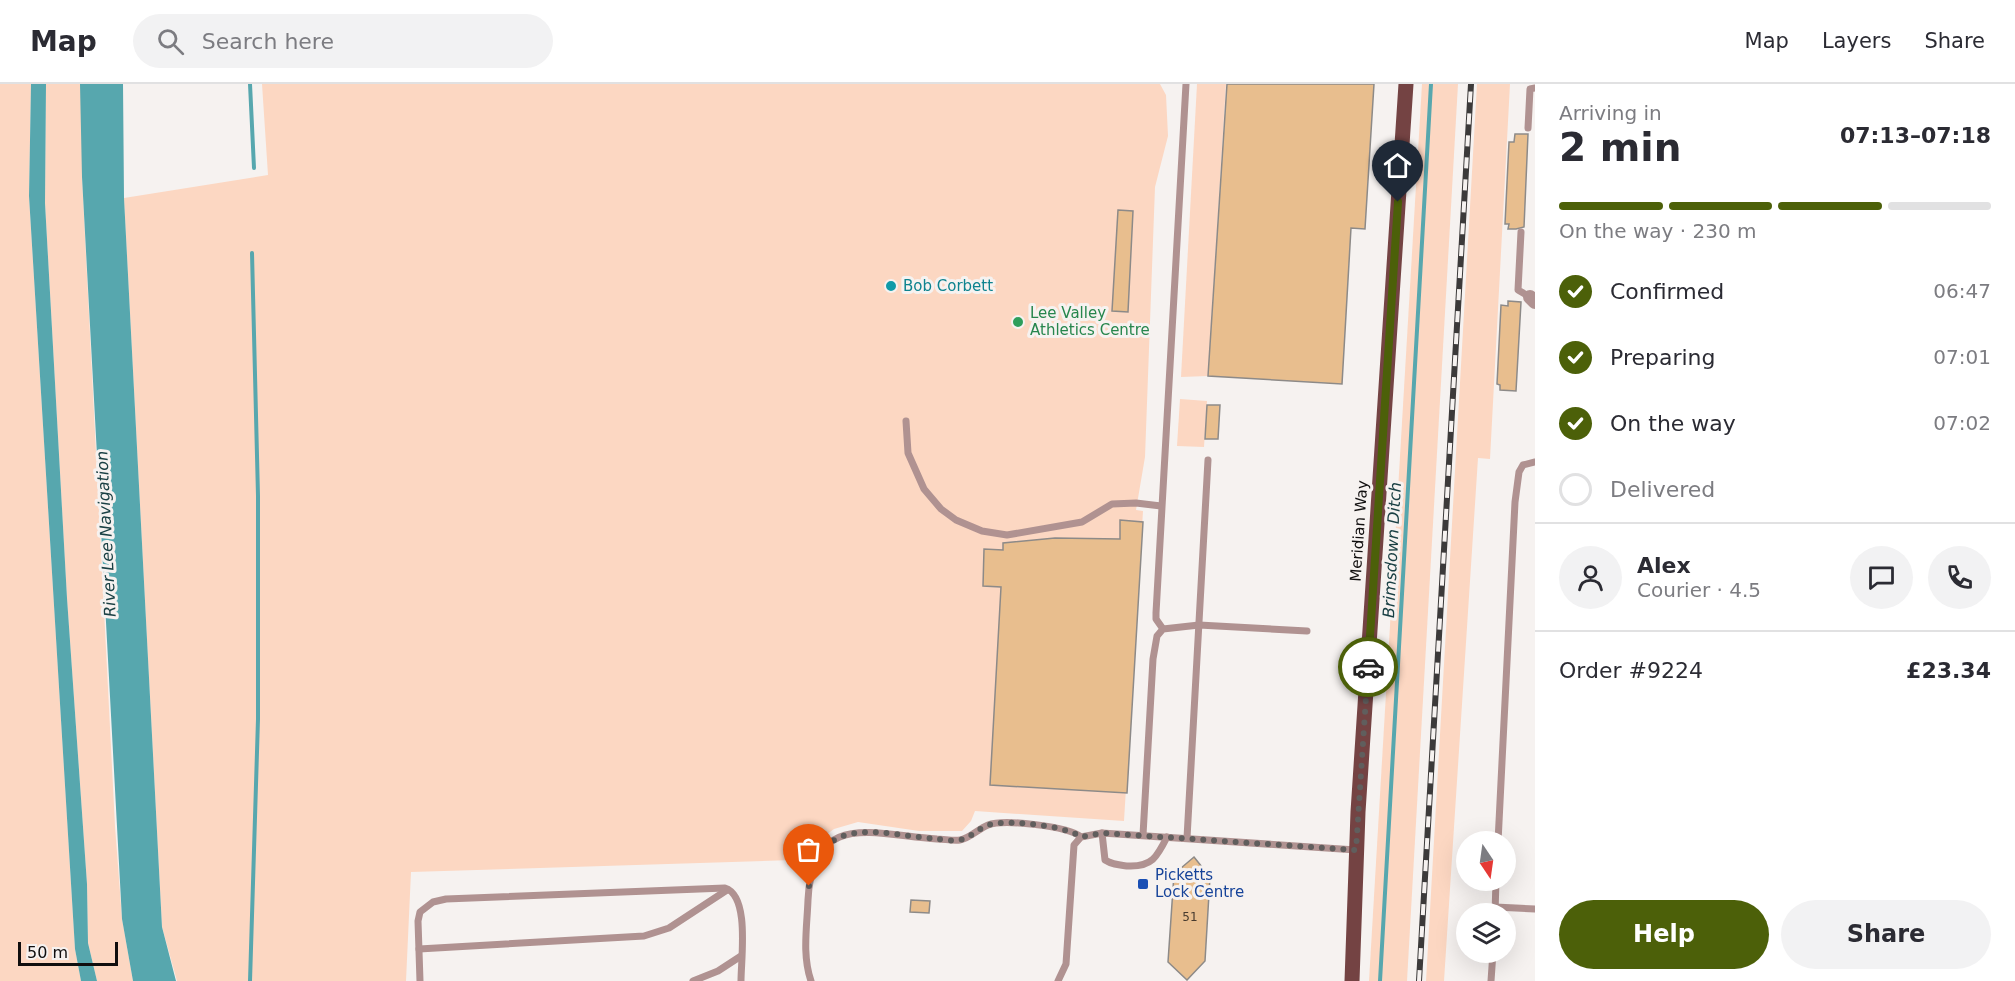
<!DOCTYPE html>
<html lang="en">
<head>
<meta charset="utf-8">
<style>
	:root { --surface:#fff; --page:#f2f2f3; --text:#2b2b33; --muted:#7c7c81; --line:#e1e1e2; --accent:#4c6009 }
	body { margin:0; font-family:"DejaVu Sans",sans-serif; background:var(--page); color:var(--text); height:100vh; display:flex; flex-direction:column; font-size:22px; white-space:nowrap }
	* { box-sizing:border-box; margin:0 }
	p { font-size:20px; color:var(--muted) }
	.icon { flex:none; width:33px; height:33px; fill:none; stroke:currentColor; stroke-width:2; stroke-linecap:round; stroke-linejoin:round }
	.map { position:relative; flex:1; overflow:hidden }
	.sheet { display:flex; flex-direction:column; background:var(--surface); width:480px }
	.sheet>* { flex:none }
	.needle { width:39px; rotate:167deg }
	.buttons { position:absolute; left:1456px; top:747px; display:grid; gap:12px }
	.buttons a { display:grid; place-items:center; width:60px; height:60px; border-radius:50%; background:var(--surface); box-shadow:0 6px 24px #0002; font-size:30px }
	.scale { position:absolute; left:18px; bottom:15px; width:100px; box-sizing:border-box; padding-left:6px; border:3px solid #100e0e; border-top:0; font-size:16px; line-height:21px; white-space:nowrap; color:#100e0e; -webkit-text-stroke:4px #f6f2f0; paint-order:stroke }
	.pin { position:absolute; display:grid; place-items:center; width:51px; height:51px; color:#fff; margin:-62px -26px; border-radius:50% 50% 50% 0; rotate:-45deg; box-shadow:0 0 6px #0007 }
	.pin .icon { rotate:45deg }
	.courier { position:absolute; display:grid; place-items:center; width:60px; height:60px; margin:-30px; border:4px solid #4c6009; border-radius:50%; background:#fff; color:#222; box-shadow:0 2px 8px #0007 }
	.head em { font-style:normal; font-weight:800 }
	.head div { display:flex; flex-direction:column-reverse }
	.head { display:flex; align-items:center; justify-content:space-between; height:102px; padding:0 24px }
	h1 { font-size:39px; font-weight:800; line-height:45px }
	.bar { display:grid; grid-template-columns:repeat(4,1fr); gap:9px 6px; align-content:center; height:72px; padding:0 24px }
	.bar i { height:8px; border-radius:4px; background:var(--line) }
	.bar .current { background:var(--accent) }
	.bar p { grid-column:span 4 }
	.line { display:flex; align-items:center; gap:15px; padding:0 24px; border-top:2px solid var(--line) }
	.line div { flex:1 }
	.round { display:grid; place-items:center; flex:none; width:63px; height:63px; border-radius:32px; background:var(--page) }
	ol { padding:0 24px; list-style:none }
	li { display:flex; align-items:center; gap:18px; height:66px }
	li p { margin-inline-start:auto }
	li .icon { padding:6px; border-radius:50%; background:var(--accent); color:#fff; stroke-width:4 }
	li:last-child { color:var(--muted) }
	li i { width:33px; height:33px; border:3px solid var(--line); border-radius:50% }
	.action { display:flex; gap:12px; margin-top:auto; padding:12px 24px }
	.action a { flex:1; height:69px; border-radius:36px; background:var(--accent); color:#fff; font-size:24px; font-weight:800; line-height:69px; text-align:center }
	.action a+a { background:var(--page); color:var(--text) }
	header { display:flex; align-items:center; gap:36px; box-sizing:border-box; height:84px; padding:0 30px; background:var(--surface); border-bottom:2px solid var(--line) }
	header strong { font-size:28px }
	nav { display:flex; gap:33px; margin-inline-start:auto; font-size:21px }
	.search { width:420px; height:54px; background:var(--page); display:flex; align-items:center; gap:15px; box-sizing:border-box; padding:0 21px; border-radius:33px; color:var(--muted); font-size:22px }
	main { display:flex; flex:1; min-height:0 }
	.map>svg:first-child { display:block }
</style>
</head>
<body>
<header>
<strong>Map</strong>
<div class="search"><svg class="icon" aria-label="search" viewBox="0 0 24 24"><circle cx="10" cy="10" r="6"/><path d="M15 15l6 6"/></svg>Search here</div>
<nav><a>Map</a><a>Layers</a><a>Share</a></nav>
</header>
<main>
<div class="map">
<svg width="1535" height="897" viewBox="0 0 1535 897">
	<rect width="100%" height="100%" fill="#f6f2f0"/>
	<g fill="#fcd7c2">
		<path d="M0 0H31L29 112 75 865 81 897H0Z"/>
		<path d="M46 0H84L82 93 115 742 122 835 133 897H97L88 859 87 800 67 514 45 119Z"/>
		<path d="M262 0H1160L1166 11 1168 52 1155 103 1145 373 1136 426 1143 427 1124 737 975 727 971 737 962 747H919L858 738 834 745 792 776 411 788 406 897H177L162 843 124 114 268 91Z"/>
		<path d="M1197 0H1226L1208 292 1181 293Z"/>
		<path d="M1422 0H1458L1407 897H1369Z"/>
		<path d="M1477 0H1510L1490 375 1478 374 1444 897H1426Z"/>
		<path d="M1180 315 1207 317 1204 363 1177 362Z"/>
	</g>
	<g fill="#57a7ae">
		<path d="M31 0H46L45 119 67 514 87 800 88 859 97 897H81L75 865 29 112Z"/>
		<path d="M80 0H123L124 114 162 843 176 897H133L122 835 82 93Z"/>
	</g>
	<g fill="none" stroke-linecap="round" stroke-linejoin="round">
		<g stroke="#57a7ae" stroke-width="4">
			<path d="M250 0 254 84"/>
			<path d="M250 897 258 635V412L252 169"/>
			<path d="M1380 897 1431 0"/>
		</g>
	</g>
	<g fill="#e8be8e" stroke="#8d8a88" stroke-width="1.5">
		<path d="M1227 0H1374L1365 145 1351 144 1342 300 1208 292Z"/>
		<path d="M1515 50H1528L1524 143 1516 145H1508L1509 140H1505L1509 58H1514Z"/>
		<path d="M1118 126 1133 127 1128 228 1112 227Z"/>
		<path d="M1508 217 1521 218 1516 307 1500 306V301L1497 300 1501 221 1508 222Z"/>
		<path d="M1207 321H1220L1218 355H1205Z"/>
		<path d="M1120 436 1143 438 1127 709 990 701 1001 503 983 502 984 465 1003 466V459L1055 454 1120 455Z"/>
		<path d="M1194 773 1210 793 1205 877 1187 896 1168 878 1174 790Z"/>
		<path d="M911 816 930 817 929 829 910 828Z"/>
	</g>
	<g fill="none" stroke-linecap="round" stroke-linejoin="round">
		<g stroke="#b09291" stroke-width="7">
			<path d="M1528 44 1530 5 1535 4"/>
			<path d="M1521 148 1518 206 1530 213"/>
			<path d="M906 337 908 369 924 405 941 425 956 436 982 447 1007 451 1082 438 1112 420 1136 419 1161 422"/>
			<path d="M1163 545 1156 535V529L1186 0"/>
			<path d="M1102 749 1105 776C1113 781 1119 781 1128 782 1152 783 1157 773 1167 753"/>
			<path d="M1143 751 1153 575 1157 552 1163 545 1199 541 1307 547"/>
			<path d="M1187 754 1208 376"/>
			<path d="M1498 758 1515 418 1519 388 1523 381 1535 378"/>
			<path d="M1495 823 1535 825"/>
			<path d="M1495 830 1496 796"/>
			<path d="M419 865 644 852 669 844 727 806"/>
			<path d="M420 897 418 837 420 828 433 818 446 815 725 804C750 812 741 874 741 897"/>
			<path d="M693 897 718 887 741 872"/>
			<path d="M811 897C802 871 807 843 808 816 812 725 874 751 937 755 944 755 953 757 960 756 969 755 978 745 988 741 1004 735 1068 742 1081 753"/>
			<path d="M1058 897 1066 880 1074 761 1081 753 1102 749 1356 766"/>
			<path d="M1491 897 1493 868"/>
		</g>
		<path stroke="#b09291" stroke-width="14" d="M1530 213 1535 218"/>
		<path stroke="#744343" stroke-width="15" d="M1352 897 1358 728 1406 0"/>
		<g stroke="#3c3a3a" stroke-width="6">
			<path id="rail" d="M1419 897 1471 0"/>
		</g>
		<use href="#rail" stroke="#f6f2f0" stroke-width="4" stroke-dasharray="11" stroke-linecap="butt"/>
	</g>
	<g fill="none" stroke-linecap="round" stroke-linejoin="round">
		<path stroke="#605e5d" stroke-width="6" stroke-dasharray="0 10.8" d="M809 802C819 727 884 751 937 755 944 755 953 758 960 756 971 754 980 742 992 740 1010 736 1067 742 1081 753L1102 749 1356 766 1368 583"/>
		<path stroke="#4c6009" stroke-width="8" d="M1368 583 1398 118"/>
	</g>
	<circle fill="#0f9aa8" stroke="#f6f2f0" stroke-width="2" cx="891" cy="202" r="6"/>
	<circle fill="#2e9e5b" stroke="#f6f2f0" stroke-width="2" cx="1018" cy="238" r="6"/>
	<rect fill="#1a4fb4" stroke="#f6f2f0" stroke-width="2" x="1137" y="794" width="12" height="12" rx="3"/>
	<g text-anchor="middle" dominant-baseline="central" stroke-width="6" stroke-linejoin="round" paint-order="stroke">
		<g font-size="12" fill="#463a2e">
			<text x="1190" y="833">51</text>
		</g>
		<g font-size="15" fill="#0d838f" stroke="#f6f2f0" text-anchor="start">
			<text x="903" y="202">Bob Corbett</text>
		</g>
		<g font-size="15" fill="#27864d" stroke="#f6f2f0" text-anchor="start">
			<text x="1030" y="229">Lee Valley<tspan x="1030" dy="17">Athletics Centre</tspan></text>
		</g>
		<g font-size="15" fill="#100e0e" stroke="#f6f2f0">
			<text transform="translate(1359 447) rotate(-86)">Meridian Way</text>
		</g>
		<g font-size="15" fill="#164399" stroke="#f6f2f0" text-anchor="start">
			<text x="1155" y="791">Picketts<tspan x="1155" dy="17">Lock Centre</tspan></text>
		</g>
		<g font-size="16" font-style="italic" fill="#1a4044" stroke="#f6f2f0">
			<text transform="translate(106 450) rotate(-93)">River Lee Navigation</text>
			<text transform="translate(1392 466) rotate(-87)">Brimsdown Ditch</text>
		</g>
	</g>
</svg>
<div class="buttons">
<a><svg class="needle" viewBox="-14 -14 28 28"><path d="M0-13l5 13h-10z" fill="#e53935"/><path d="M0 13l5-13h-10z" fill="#7c7c81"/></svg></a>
<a><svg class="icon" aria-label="layers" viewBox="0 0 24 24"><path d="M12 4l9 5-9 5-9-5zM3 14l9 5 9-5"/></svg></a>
</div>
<div class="scale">50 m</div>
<div class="pin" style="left:809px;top:802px;background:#ea580c"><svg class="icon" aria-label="bag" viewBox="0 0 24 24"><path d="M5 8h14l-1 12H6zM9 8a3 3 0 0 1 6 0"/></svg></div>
<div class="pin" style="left:1398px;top:118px;background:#1f2937"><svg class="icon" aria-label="home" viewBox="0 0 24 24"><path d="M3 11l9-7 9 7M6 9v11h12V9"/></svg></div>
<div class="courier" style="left:1368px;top:583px"><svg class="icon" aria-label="car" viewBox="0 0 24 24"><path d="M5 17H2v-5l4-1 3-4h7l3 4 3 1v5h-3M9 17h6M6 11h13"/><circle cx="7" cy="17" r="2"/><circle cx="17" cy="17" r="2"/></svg></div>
</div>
<section class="sheet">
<div class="head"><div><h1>2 min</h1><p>Arriving in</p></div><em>07:13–07:18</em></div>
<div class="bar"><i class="current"></i><i class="current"></i><i class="current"></i><i></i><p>On the way · 230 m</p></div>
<ol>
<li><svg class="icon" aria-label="check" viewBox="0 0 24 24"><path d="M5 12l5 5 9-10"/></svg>Confirmed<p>06:47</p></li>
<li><svg class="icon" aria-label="check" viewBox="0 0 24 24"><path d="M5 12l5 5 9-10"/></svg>Preparing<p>07:01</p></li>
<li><svg class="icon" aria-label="check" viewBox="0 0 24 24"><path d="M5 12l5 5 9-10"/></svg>On the way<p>07:02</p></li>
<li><i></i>Delivered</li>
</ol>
<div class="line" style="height:108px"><a class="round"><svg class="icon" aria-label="person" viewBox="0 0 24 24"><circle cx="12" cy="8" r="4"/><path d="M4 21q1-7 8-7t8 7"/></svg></a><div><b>Alex</b><p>Courier · 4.5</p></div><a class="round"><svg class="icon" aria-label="chat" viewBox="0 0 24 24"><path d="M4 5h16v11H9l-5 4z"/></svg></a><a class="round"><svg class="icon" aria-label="phone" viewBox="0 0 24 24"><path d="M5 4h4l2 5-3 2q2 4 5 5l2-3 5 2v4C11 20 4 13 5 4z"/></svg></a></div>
<div class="line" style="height:78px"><div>Order #9224</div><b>£23.34</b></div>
<div class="action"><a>Help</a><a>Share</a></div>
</section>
</main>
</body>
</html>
